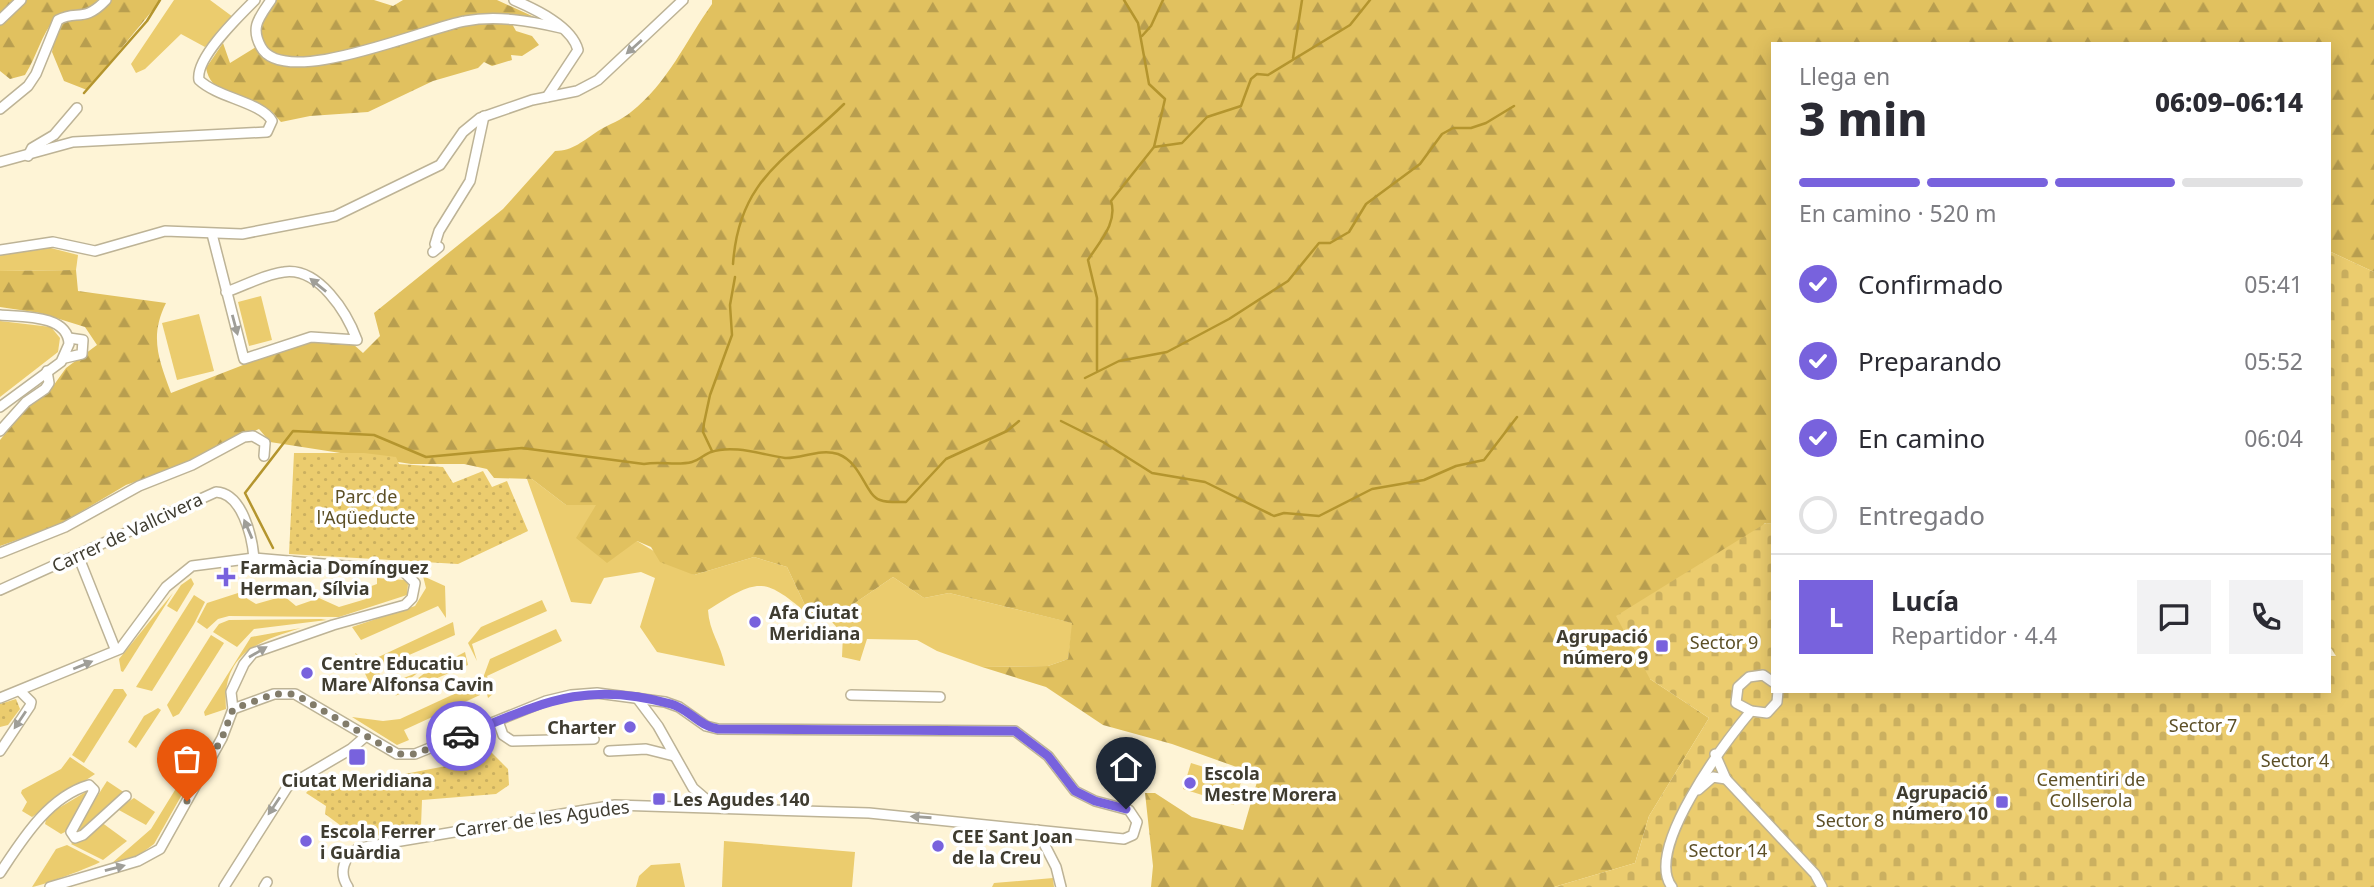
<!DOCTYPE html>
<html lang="es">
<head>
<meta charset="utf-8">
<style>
	:root { --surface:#fff; --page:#f2f2f3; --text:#2b2b33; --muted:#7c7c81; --line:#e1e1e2; --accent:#7862dd }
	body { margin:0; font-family:"Noto Sans",sans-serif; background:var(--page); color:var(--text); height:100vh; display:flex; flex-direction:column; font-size:26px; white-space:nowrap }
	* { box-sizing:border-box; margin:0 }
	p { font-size:23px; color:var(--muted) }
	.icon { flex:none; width:38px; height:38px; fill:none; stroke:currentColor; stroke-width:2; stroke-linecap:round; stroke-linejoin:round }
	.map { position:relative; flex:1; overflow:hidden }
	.details { position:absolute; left:1771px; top:42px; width:560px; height:651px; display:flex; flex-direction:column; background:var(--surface); border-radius:0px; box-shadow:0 4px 18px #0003 }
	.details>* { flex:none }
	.pin { position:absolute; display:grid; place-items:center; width:60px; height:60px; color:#fff; margin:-72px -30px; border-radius:50% 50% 50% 0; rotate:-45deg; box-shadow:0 0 7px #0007 }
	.pin .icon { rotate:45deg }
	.courier { position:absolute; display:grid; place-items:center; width:70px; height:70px; margin:-35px; border:5px solid #7862dd; border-radius:50%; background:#fff; color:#222; box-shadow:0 2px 9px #0007 }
	.overview em { font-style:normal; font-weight:800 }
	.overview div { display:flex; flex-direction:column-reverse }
	.overview { display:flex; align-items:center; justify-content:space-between; height:119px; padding:0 28px }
	h1 { font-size:46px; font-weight:800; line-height:52px }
	.bar { display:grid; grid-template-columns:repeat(4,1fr); gap:10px 7px; align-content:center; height:84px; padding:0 28px }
	.bar i { height:9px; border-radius:5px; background:var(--line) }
	.bar .selected { background:var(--accent) }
	.bar p { grid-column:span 4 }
	.line { display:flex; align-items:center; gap:18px; padding:0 28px; border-top:2px solid var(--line) }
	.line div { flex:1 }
	.round { display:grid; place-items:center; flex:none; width:74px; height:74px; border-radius:0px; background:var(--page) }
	ol { padding:0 28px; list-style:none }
	li { display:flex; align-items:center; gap:21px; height:77px }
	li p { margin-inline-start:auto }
	li .icon { padding:7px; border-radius:50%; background:var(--accent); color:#fff; stroke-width:4 }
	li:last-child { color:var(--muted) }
	li i { width:38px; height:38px; border:4px solid var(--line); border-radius:50% }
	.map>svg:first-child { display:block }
</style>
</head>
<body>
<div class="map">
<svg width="2374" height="887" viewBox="0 0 2374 887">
	<defs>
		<pattern id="forest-firs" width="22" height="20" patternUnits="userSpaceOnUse" patternTransform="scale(1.75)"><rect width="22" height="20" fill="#e1c15f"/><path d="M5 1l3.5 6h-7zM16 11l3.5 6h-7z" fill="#b89e4f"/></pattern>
		<pattern id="cemetery-stones" width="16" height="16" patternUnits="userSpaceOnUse" patternTransform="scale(1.75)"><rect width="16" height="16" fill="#ebcc6e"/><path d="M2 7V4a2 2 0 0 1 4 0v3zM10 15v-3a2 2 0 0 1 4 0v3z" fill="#cbb060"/></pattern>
		<pattern id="park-dots" width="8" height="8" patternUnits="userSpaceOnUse" patternTransform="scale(1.75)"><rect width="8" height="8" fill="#ebcc6e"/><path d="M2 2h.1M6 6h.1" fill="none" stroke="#cbb060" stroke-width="1.8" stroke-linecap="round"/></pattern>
	</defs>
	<rect width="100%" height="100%" fill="#fef4d6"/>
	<g fill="#ebcc6e">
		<path d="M174 0H210L233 17 205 47 181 34 145 69 136 73 131 64Z"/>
		<path d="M43 246 78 255 76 270 0 271V255Z"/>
		<path d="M261 296 272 340 249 346 238 302Z"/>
		<path d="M199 314 214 371 177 380 162 323Z"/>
		<path d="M0 321 51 327 60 338 58 352 0 397Z"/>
		<path d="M527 479H532L566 505H596L637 541 694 575 754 557 787 567 810 616C763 576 759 578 708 610 709 631 721 645 725 666L657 652 640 627 655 578 641 572 604 578 591 604 571 602Z"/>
		<path d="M423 576 445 586 446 618 438 606 361 640 352 627 415 606 426 588Z"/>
		<path d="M893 577 924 598 949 593 1073 623 1068 659 1048 666 982 667 937 651 917 640 867 639 860 661 842 657 843 634 830 620Z"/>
		<path d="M191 578 194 584 177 612 167 606 181 585Z"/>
		<path d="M377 578 405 580 408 584 407 595 339 617 229 616 218 619 207 629 197 622 207 603 238 593 256 604 284 596 296 606 319 598 339 607 366 599 363 589 377 584Z"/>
		<path d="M173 593 123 672 121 671 119 659Z"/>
		<path d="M194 595 205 602 194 624 152 691 136 687Z"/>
		<path d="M542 600 547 611 472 644 477 661 468 643 481 627Z"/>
		<path d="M321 619 327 620 254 629 237 647 213 632 219 624 229 620Z"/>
		<path d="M453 622 455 635 377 669 386 685 419 672 389 694 374 692 355 653 370 661Z"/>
		<path d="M301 628C256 642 222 654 226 709L205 716 204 712 251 637Z"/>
		<path d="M556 629 562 641 487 676 494 693 488 698 483 678 490 659Z"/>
		<path d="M211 635 224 643 179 714 173 717 167 705Z"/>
		<path d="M465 652 468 665 395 696 426 672Z"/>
		<path d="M478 683 480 695 404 730 409 740 397 745 352 717 383 721 400 719Z"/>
		<path d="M114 689H123L127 695 84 763 72 755Z"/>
		<path d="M158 708 161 710 136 748 128 742 144 716Z"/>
		<path d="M207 738 209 739 203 753 205 754 154 844 139 855 112 863 151 829Z"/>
		<path d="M70 757 95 774 32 817 22 811 27 802 21 793 22 790 61 769Z"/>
		<path d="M1191 763 1242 779 1234 805 1183 789Z"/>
		<path d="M107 781 125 793 83 832 77 833 75 831Z"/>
		<path d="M89 790 92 794 67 831 61 834 45 824 47 815Z"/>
		<path d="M134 798 155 812 146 825 117 809Z"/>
		<path d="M101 822 127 841 103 860 71 844Z"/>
		<path d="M724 841 855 852 852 887H722Z"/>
		<path d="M67 845 100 862C94 866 38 887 32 887L56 849Z"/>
		<path d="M680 863 685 887H636L639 876 651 865Z"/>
		<path d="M1053 878 1054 887H992L994 883Z"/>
	</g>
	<g fill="url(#forest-firs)">
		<path d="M0 0H98L86 13 56 17C41 35 37 56 25 75L10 79 0 71Z"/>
		<path d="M111 0H161L87 90 64 81 52 52 56 29 65 21 88 18Z"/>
		<path d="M275 0H374L393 6 403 0H497L543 21 511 22 516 31 532 36 539 45 522 56 511 55 512 60 492 66 484 62 478 68 433 81 368 112 310 116 281 122C276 117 272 110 265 107 243 96 211 96 206 68L223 43 230 63 256 47 261 40 263 18Z"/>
		<path d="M712 0H2374V272L2329 251V44H1773V524L1765 523 1650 679 1709 718 1649 816 1635 863 1554 887H1151L1153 866 1145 793H1155L1192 817 1243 830 1259 775 1172 744 1103 725 1046 687 982 667 1048 666 1068 659 1072 623 949 593 924 598 893 577 830 620 810 616 787 567 754 557 694 575 660 562 651 547 637 541 607 563 576 538 596 505H566L532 479 494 478 487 469 464 464H411L270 442 259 429 172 469 126 485 57 526 0 546V440L29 405 51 389 66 368 97 345 85 327 40 313 0 307V271L76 270 78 291 166 303C149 337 159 360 171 393L308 340 353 344 363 353 380 336 374 313 503 209 555 151C573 151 584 140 598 131 609 124 622 120 631 112 668 83 685 42 712 4Z"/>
	</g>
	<path fill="url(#cemetery-stones)" d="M2329 251 2374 272V887H1554L1635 863 1649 816 1709 718 1650 679 1616 616 1766 523 1773 524V691H2329V656H2336L2329 645Z"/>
	<g fill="url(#park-dots)">
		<path d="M294 453H364L396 457 399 464 443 467 453 483 483 471 492 487 507 481 528 531 458 564 289 554Z"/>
		<path d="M16 699 20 709 8 725 0 727V704Z"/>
		<path d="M486 747 508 769 509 785 496 794 422 800 421 826 353 841 344 828 325 814 326 806 306 793 314 784 334 791 341 785H373L389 777 467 762 475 750Z"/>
	</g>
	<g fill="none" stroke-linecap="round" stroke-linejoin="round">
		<g stroke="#b4952e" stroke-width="2.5">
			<path d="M1124 0 1138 23 1149 84 1165 99 1154 147"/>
			<path d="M1142 36 1151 26 1163 0"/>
			<path d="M1293 58 1302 0"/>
			<path d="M84 93 147 21 160 0"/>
			<path d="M733 264C739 176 790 158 844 104"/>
			<path d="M1097 370V298L1088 260C1099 242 1118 223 1111 201L1154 147 1182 143 1207 117 1241 106 1251 79 1257 74 1268 75 1350 25 1370 0"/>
			<path d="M1085 378 1119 361 1167 352 1229 319 1288 281 1319 243H1330L1349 232 1366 204 1420 164 1442 134 1453 128H1471L1486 123 1514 106"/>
			<path d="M1061 421 1103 442 1152 473 1205 482 1274 516 1284 513 1319 516 1372 489 1424 480 1456 466 1484 460 1517 417"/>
			<path d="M712 451 703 432 704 423 710 395 732 335 730 305 735 277"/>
			<path d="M273 548 245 493 293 431 374 435 426 457 522 448 644 464C661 461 677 466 692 462 699 460 705 454 711 452 734 444 763 455 785 458 801 459 820 448 838 454 862 463 865 495 880 500 888 503 898 502 906 502L946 459 1007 431 1019 421"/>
		</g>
		<g stroke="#bdb396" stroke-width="12">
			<g id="street">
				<path d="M271 0C259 18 250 27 261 47 284 90 428 27 465 21 497 15 530 21 561 28"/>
				<path d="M514 0C535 9 572 26 578 50L547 97"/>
				<path d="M0 20 21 0"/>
				<path d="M0 109 28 86 36 74 58 20C77 9 83 24 106 0"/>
				<path d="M28 156 32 148 54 135 77 108"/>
				<path d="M0 162 73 142 267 132 272 121C261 102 218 98 199 80 195 58 239 16 255 0"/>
				<path d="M212 234 244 359 311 337 357 340C347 313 319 267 284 272 265 274 244 286 226 292"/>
				<path d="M0 250 53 242 95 251 165 231 242 234 335 216 440 165 463 132 480 118 532 100 577 91 598 80 683 0"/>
				<path d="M433 252 439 247 435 244 439 231 470 181 484 116"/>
				<path d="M0 315C21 317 68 314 69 344L61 362 0 407"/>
				<path d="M65 358 82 354 83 340 69 338"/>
				<path d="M0 431 26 402 45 389 49 383 47 371"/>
				<path d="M0 553 65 527 139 486 192 465 244 437 253 436 265 443 264 456"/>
				<path d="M81 563 114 646"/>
				<path d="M0 590 216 492C242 493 252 536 254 558"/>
				<path d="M1773 682 1763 675 1749 677 1738 687 1736 703 1751 711 1767 713 1777 702 1778 691"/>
				<path d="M851 695 940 697"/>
				<path d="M0 698 120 649 166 587 192 566 254 558 403 571 415 583 412 598 405 605 333 625 253 653 244 664 231 692 233 709 222 738 160 849 138 861 50 887"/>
				<path d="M637 698 658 726 693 788 714 806"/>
				<path d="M233 709 274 694H295L397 754H415L546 701 571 695 597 693 665 702 679 707 706 726 718 729 1015 731 1048 756 1075 791 1095 801 1129 810 1137 822 1133 835 1124 839 869 813 615 805 359 848C344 856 338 872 348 887"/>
				<path d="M498 721 503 735 512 741 594 739"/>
				<path d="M0 751 30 706 31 702 20 691"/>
				<path d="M609 751 646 749 674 756"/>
				<path d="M1715 754 1726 779 1815 874 1822 887"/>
				<path d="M1698 790 1713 777 1726 779"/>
				<path d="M1037 830 1056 867 1061 887"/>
				<path d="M0 873C22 840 48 797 89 785L94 790 71 832 75 838 83 835 126 796"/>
				<path d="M224 887 288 786 351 749 366 736"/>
				<path d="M264 887 267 882"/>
				<path d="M1672 887C1643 850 1726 741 1751 711"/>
			</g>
		</g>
		<use href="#street" stroke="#fff" stroke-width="9"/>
	</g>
	<defs><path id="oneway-solid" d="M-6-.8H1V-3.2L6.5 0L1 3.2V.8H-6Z" transform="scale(1.75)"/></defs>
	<g fill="#9f9e98">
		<use href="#oneway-solid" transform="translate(634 47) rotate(138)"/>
		<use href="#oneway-solid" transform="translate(318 285) rotate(-141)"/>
		<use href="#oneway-solid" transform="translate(235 325) rotate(75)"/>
		<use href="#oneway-solid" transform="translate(248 529) rotate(-113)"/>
		<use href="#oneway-solid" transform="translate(258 652) rotate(-30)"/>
		<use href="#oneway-solid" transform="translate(83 665) rotate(-22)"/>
		<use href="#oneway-solid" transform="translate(20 720) rotate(124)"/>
		<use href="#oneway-solid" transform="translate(274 806) rotate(124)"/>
		<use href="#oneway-solid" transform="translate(921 817) rotate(-176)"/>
		<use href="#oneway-solid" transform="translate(115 868) rotate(-15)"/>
	</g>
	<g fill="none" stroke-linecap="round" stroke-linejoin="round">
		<path stroke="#827c6a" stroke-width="7" stroke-dasharray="0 12.6" d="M187 801 222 738 233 709 274 694H295L397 754H415L461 736"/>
		<path stroke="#7862dd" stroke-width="9" d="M461 736C539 705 583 679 671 704 689 709 699 726 718 729L1015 731 1048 756 1075 791 1095 801 1126 809"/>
	</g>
	<g fill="#7862dd" stroke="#fff" stroke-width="2.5">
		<path d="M222.5 566.5h7v7h7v7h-7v7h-7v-7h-7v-7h7z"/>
		<circle cx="755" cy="622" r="7"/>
		<rect x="1655" y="639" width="14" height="14" rx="3.5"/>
		<circle cx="307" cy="673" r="7"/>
		<circle cx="630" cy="727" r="7"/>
		<rect x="348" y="748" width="18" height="18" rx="3.5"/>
		<circle cx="1190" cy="783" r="7"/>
		<rect x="652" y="792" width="14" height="14" rx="3.5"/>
		<rect x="1995" y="795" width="14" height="14" rx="3.5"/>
		<circle cx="306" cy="841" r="7"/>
		<circle cx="938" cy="846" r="7"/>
	</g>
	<g text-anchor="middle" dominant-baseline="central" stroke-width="7" stroke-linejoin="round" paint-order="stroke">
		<g font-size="18" fill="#5c4f26" stroke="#fff">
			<text x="366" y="496">Parc de<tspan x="366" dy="21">l'Aqüeducte</tspan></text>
			<text x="1724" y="642">Sector 9</text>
			<text x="2203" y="725">Sector 7</text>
			<text x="2295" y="760">Sector 4</text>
			<text x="2091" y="779">Cementiri de<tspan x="2091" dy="21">Collserola</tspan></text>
			<text x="1850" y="820">Sector 8</text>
			<text x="1728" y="850">Sector 14</text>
		</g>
		<g font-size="18" fill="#3f3c30" stroke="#fff">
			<text transform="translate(127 532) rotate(-25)">Carrer de Vallcivera</text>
			<text transform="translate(542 818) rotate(-8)">Carrer de les Agudes</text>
		</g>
		<g font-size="18" font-weight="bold" fill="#3f3c30" stroke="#fff" text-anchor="start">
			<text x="240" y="567">Farmàcia Domínguez<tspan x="240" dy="21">Herman, Sílvia</tspan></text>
			<text x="769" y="612">Afa Ciutat<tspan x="769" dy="21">Meridiana</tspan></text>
			<text x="1648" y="636" text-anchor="end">Agrupació<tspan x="1648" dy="21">número 9</tspan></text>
			<text x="321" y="663">Centre Educatiu<tspan x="321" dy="21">Mare Alfonsa Cavin</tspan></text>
			<text x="616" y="727" text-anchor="end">Charter</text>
			<text x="1204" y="773">Escola<tspan x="1204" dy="21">Mestre Morera</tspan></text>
			<text x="357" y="780" text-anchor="middle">Ciutat Meridiana</text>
			<text x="1988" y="792" text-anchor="end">Agrupació<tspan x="1988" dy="21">número 10</tspan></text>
			<text x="673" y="799">Les Agudes 140</text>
			<text x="320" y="831">Escola Ferrer<tspan x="320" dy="21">i Guàrdia</tspan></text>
			<text x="952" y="836">CEE Sant Joan<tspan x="952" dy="21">de la Creu</tspan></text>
		</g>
	</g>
</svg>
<div class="pin" style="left:187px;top:801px;background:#ea580c"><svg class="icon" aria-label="bag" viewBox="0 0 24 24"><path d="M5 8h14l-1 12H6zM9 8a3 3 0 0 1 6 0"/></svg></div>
<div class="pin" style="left:1126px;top:809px;background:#1f2937"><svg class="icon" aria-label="home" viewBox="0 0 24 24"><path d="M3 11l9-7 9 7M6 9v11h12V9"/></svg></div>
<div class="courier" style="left:461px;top:736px"><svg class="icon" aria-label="car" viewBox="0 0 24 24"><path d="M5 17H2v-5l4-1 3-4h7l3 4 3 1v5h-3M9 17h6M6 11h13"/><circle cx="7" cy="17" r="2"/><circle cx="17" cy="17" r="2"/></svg></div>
<section class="details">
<div class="overview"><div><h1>3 min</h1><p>Llega en</p></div><em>06:09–06:14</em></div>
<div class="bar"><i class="selected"></i><i class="selected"></i><i class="selected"></i><i></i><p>En camino · 520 m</p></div>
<ol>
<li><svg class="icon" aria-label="check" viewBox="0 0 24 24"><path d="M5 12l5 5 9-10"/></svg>Confirmado<p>05:41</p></li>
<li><svg class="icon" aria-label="check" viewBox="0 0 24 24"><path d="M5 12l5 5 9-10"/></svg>Preparando<p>05:52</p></li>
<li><svg class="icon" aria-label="check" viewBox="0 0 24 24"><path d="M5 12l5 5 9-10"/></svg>En camino<p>06:04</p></li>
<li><i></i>Entregado</li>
</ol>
<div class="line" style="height:126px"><b class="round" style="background:var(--accent);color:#fff">L</b><div><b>Lucía</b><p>Repartidor · 4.4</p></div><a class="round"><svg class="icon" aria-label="chat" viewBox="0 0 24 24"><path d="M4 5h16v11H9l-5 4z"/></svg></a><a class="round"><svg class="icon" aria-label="phone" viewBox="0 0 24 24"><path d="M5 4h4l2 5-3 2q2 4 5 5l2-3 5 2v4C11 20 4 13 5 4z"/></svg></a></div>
</section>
</div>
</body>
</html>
